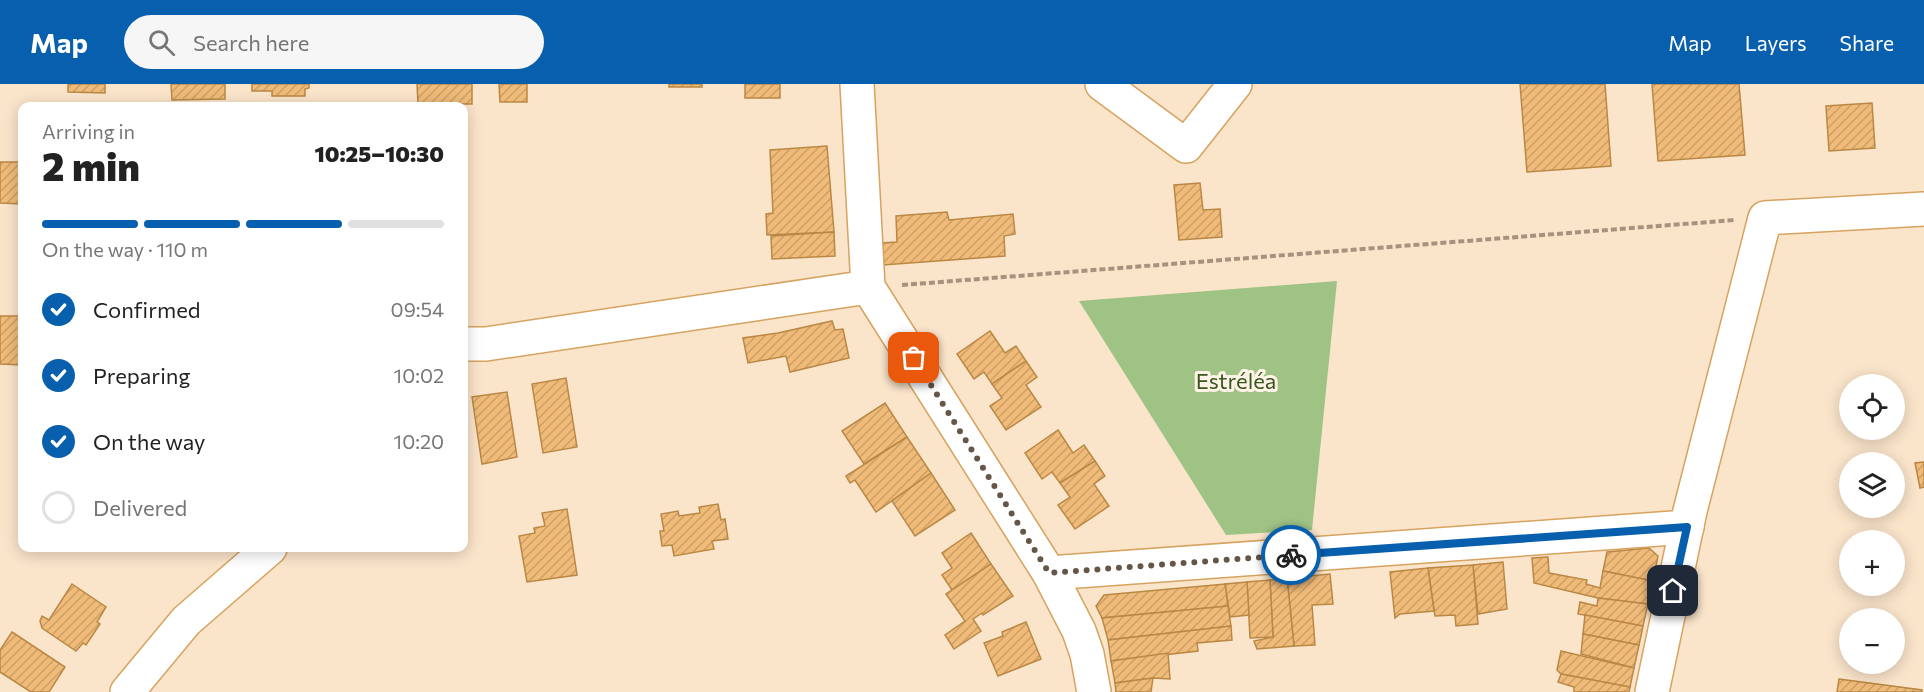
<!DOCTYPE html>
<html lang="en">
<head>
<meta charset="utf-8">
<style>
	:root { --surface:#fff; --page:#f6f6f6; --text:#222; --muted:#767676; --line:#e0e0e0; --accent:#075fad }
	body { margin:0; font-family:Commissioner,sans-serif; background:var(--page); color:var(--text); height:100vh; display:flex; flex-direction:column; font-size:22px; white-space:nowrap }
	* { box-sizing:border-box; margin:0 }
	p { font-size:20px; color:var(--muted) }
	.icon { flex:none; width:33px; height:33px; fill:none; stroke:currentColor; stroke-width:2; stroke-linecap:round; stroke-linejoin:round }
	.map { position:relative; flex:1; overflow:hidden }
	.panel { position:absolute; left:18px; top:18px; width:450px; height:450px; display:flex; flex-direction:column; background:var(--surface); border-radius:12px; box-shadow:0 3px 15px #0003 }
	.panel>* { flex:none }
	.tools { position:absolute; left:1839px; top:290px; display:grid; gap:12px }
	.tools a { display:grid; place-items:center; width:66px; height:66px; border-radius:50%; background:var(--surface); box-shadow:0 3px 15px #0003; font-size:30px }
	.pin { position:absolute; display:grid; place-items:center; width:51px; height:51px; color:#fff; margin:-26px; border-radius:12px; box-shadow:0 3px 9px #0006 }
	.courier { position:absolute; display:grid; place-items:center; width:60px; height:60px; margin:-30px; border:4px solid #075fad; border-radius:50%; background:#fff; color:#222; box-shadow:0 2px 8px #0007 }
	.head em { font-style:normal; font-weight:800 }
	.head div { display:flex; flex-direction:column-reverse }
	.head { display:flex; align-items:center; justify-content:space-between; height:102px; padding:0 24px }
	h1 { font-size:39px; font-weight:800; line-height:45px }
	.bar { display:grid; grid-template-columns:repeat(4,1fr); gap:9px 6px; align-content:center; height:72px; padding:0 24px }
	.bar i { height:8px; border-radius:4px; background:var(--line) }
	.bar .selected { background:var(--accent) }
	.bar p { grid-column:span 4 }
	ol { padding:0 24px; list-style:none }
	li { display:flex; align-items:center; gap:18px; height:66px }
	li p { margin-inline-start:auto }
	li .icon { padding:6px; border-radius:50%; background:var(--accent); color:#fff; stroke-width:4 }
	li:last-child { color:var(--muted) }
	li i { width:33px; height:33px; border:3px solid var(--line); border-radius:50% }
	header { display:flex; align-items:center; gap:36px; box-sizing:border-box; height:84px; padding:0 30px; background:var(--accent); color:#fff }
	header strong { font-size:28px }
	nav { display:flex; gap:33px; margin-inline-start:auto; font-size:21px }
	.search { width:420px; height:54px; background:var(--page); display:flex; align-items:center; gap:15px; box-sizing:border-box; padding:0 21px; border-radius:33px; color:var(--muted); font-size:22px }
	.map>svg:first-child { display:block }
</style>
</head>
<body>
<header>
<strong>Map</strong>
<div class="search"><svg class="icon" aria-label="search" viewBox="0 0 24 24"><circle cx="10" cy="10" r="6"/><path d="M15 15l6 6"/></svg>Search here</div>
<nav><a>Map</a><a>Layers</a><a>Share</a></nav>
</header>
<div class="map">
<svg width="1924" height="608" viewBox="0 0 1924 608">
	<defs>
		<pattern id="building-hatch" width="6" height="6" patternUnits="userSpaceOnUse" patternTransform="scale(1.5)"><rect width="6" height="6" fill="#f0bb78"/><path d="M-1 1l2-2M0 6l6-6M5 7l2-2" fill="none" stroke="#cd9f66"/></pattern>
	</defs>
	<rect width="100%" height="100%" fill="#fae4ca"/>
	<path fill="#9fc285" d="M1337 197 1312 446 1226 451 1079 217Z"/>
	<g fill="url(#building-hatch)" stroke="#ba8845" stroke-width="1.5">
		<path d="M68 0H105V9L68 8Z"/>
		<path d="M171 0H225V15L172 16Z"/>
		<path d="M252 0H309V4L305 5V12H272V7H252Z"/>
		<path d="M417 0H472V20H418Z"/>
		<path d="M499 0H527V18H500Z"/>
		<rect x="669" y="0" width="33" height="3"/>
		<rect x="745" y="0" width="35" height="14"/>
		<path d="M1520 0H1605L1611 82 1527 88Z"/>
		<path d="M1652 0H1739L1745 71 1658 77Z"/>
		<path d="M1872 19 1875 64 1829 67 1826 22Z"/>
		<path d="M827 62 834 148 767 151 766 130 773 129 770 66Z"/>
		<path d="M0 78H22V120L0 119Z"/>
		<path d="M1200 99 1203 126 1220 125 1222 153 1179 156 1174 101Z"/>
		<path d="M947 128 949 136 1013 130 1015 150 1004 152 1005 172 883 181 882 159 897 158 896 132Z"/>
		<path d="M834 148 835 172 772 175 771 152Z"/>
		<path d="M0 232H22V281L0 280Z"/>
		<path d="M832 237 835 246 843 245 849 274 790 288 786 272 748 279 743 254 778 249Z"/>
		<path d="M990 247 1005 269 1016 262 1026 277 992 300 984 288 974 295 957 270Z"/>
		<path d="M1026 277 1037 293 1026 301 1041 323 1006 346 990 322 1002 314 992 300Z"/>
		<path d="M566 294 577 363 543 369 532 300Z"/>
		<path d="M507 308 517 373 482 380 472 313Z"/>
		<path d="M885 319 907 353 864 380 842 347Z"/>
		<path d="M1058 346 1073 369 1084 361 1095 377 1060 399 1052 388 1042 395 1025 369Z"/>
		<path d="M907 353 931 389 876 428 855 396 850 399 846 392Z"/>
		<path d="M1095 377 1105 392 1094 400 1109 422 1075 445 1058 421 1070 413 1060 399Z"/>
		<path d="M1924 378V403L1920 404 1915 379Z"/>
		<path d="M931 389 955 426 915 452 892 417Z"/>
		<path d="M718 420 721 436 725 435 728 455 712 457 714 465 674 472 672 461 662 462 660 447H664L661 430 678 427 679 432 700 429 699 423Z"/>
		<path d="M567 425 577 491 527 498 519 452 535 449 534 444 545 442 542 429Z"/>
		<path d="M971 449 991 480 952 506 942 491 952 484 942 469Z"/>
		<path d="M1649 464 1658 472 1653 497 1603 487 1607 468Z"/>
		<path d="M1548 473 1549 489 1587 496 1586 500 1600 504 1603 487 1653 497 1648 520 1598 514 1534 499 1532 474Z"/>
		<path d="M1503 478 1507 525 1478 530 1473 481Z"/>
		<path d="M991 480 1013 512 983 531 982 529 973 535 981 547 954 565 945 551 965 537 946 510Z"/>
		<path d="M1473 481 1478 540 1456 542 1455 531 1435 532 1428 484Z"/>
		<path d="M1428 484 1434 527 1400 530 1395 534 1390 488Z"/>
		<path d="M1330 490 1333 520 1312 521 1315 561 1294 562 1287 494Z"/>
		<path d="M1287 494 1294 562 1257 565 1254 557 1273 553 1270 496Z"/>
		<path d="M1270 496 1273 553 1250 554 1247 498Z"/>
		<path d="M1247 498 1249 531 1230 533 1225 500Z"/>
		<path d="M72 500 106 523 97 538 100 540 86 561 83 559 76 567 42 544 40 537 42 532 49 536Z"/>
		<path d="M1225 500 1228 522 1102 534 1096 522 1104 511Z"/>
		<path d="M1598 514 1648 520 1643 542 1578 530 1580 518 1597 522Z"/>
		<path d="M1228 522 1231 542 1108 556 1102 534Z"/>
		<path d="M1585 531 1643 542 1639 561 1583 550Z"/>
		<path d="M1026 538 1041 575 998 592 984 559 1003 552 1002 548Z"/>
		<path d="M1231 542 1232 556 1197 559 1198 567 1111 577 1108 556Z"/>
		<path d="M12 548 65 583 49 608H31L0 588V566Z"/>
		<path d="M1583 550 1639 561 1634 584 1581 570Z"/>
		<path d="M1561 567 1634 584 1630 603 1561 590 1557 586Z"/>
		<path d="M1168 569 1170 595 1153 594 1115 599 1111 577Z"/>
		<path d="M1561 590 1630 603 1629 608H1574V603L1558 598Z"/>
		<path d="M1153 594 1151 608H1116L1115 599Z"/>
		<path d="M1839 595 1922 606V608H1837Z"/>
	</g>
	<g fill="none" stroke-linecap="round" stroke-linejoin="round">
		<g stroke="#d6a360" stroke-width="36">
			<g id="minor">
				<path d="M857 0 868 203 1049 489 1079 547 1087 570 1094 608"/>
				<path d="M1102 0 1186 62 1235 0"/>
				<path d="M464 260H486L868 203"/>
				<path d="M1049 489 1687 443"/>
				<path d="M127 608 186 537 270 464"/>
				<path d="M1652 608 1690 427 1765 134 1924 125"/>
			</g>
		</g>
		<path stroke="#a6937f" stroke-width="4" stroke-dasharray="6 3" stroke-linecap="butt" d="M902 201 1735 136"/>
		<use href="#minor" stroke="#fff" stroke-width="33"/>
	</g>
	<g fill="none" stroke-linecap="round" stroke-linejoin="round">
		<path stroke="#665647" stroke-width="6" stroke-dasharray="0 10.8" d="M914 274 1049 489 1291 471"/>
		<path stroke="#075fad" stroke-width="8" d="M1291 471 1687 443 1673 507"/>
	</g>
	<g text-anchor="middle" dominant-baseline="central" stroke-width="6" stroke-linejoin="round" paint-order="stroke">
		<g font-size="22" fill="#38561f" stroke="#fef3e6">
			<text x="1236" y="296">Estréléa</text>
		</g>
	</g>
</svg>
<div class="tools">
<a><svg class="icon" aria-label="locate" viewBox="0 0 24 24"><circle cx="12" cy="12" r="6"/><path d="M12 2v4M12 18v4M2 12h4M18 12h4"/></svg></a>
<a><svg class="icon" aria-label="layers" viewBox="0 0 24 24"><path d="M12 4l9 5-9 5-9-5zM3 14l9 5 9-5"/></svg></a>
<a>+</a>
<a>−</a>
</div>
<div class="pin" style="left:914px;top:274px;background:#ea580c"><svg class="icon" aria-label="bag" viewBox="0 0 24 24"><path d="M5 8h14l-1 12H6zM9 8a3 3 0 0 1 6 0"/></svg></div>
<div class="pin" style="left:1673px;top:507px;background:#1f2937"><svg class="icon" aria-label="home" viewBox="0 0 24 24"><path d="M3 11l9-7 9 7M6 9v11h12V9"/></svg></div>
<div class="courier" style="left:1291px;top:471px"><svg class="icon" aria-label="bike" viewBox="0 0 24 24"><circle cx="6" cy="16" r="4"/><circle cx="18" cy="16" r="4"/><path d="M6 16l4-8h5l3 8M10 8l3 8H6M13 5h3"/></svg></div>
<section class="panel">
<div class="head"><div><h1>2 min</h1><p>Arriving in</p></div><em>10:25–10:30</em></div>
<div class="bar"><i class="selected"></i><i class="selected"></i><i class="selected"></i><i></i><p>On the way · 110 m</p></div>
<ol>
<li><svg class="icon" aria-label="check" viewBox="0 0 24 24"><path d="M5 12l5 5 9-10"/></svg>Confirmed<p>09:54</p></li>
<li><svg class="icon" aria-label="check" viewBox="0 0 24 24"><path d="M5 12l5 5 9-10"/></svg>Preparing<p>10:02</p></li>
<li><svg class="icon" aria-label="check" viewBox="0 0 24 24"><path d="M5 12l5 5 9-10"/></svg>On the way<p>10:20</p></li>
<li><i></i>Delivered</li>
</ol>
</section>
</div>
</body>
</html>
